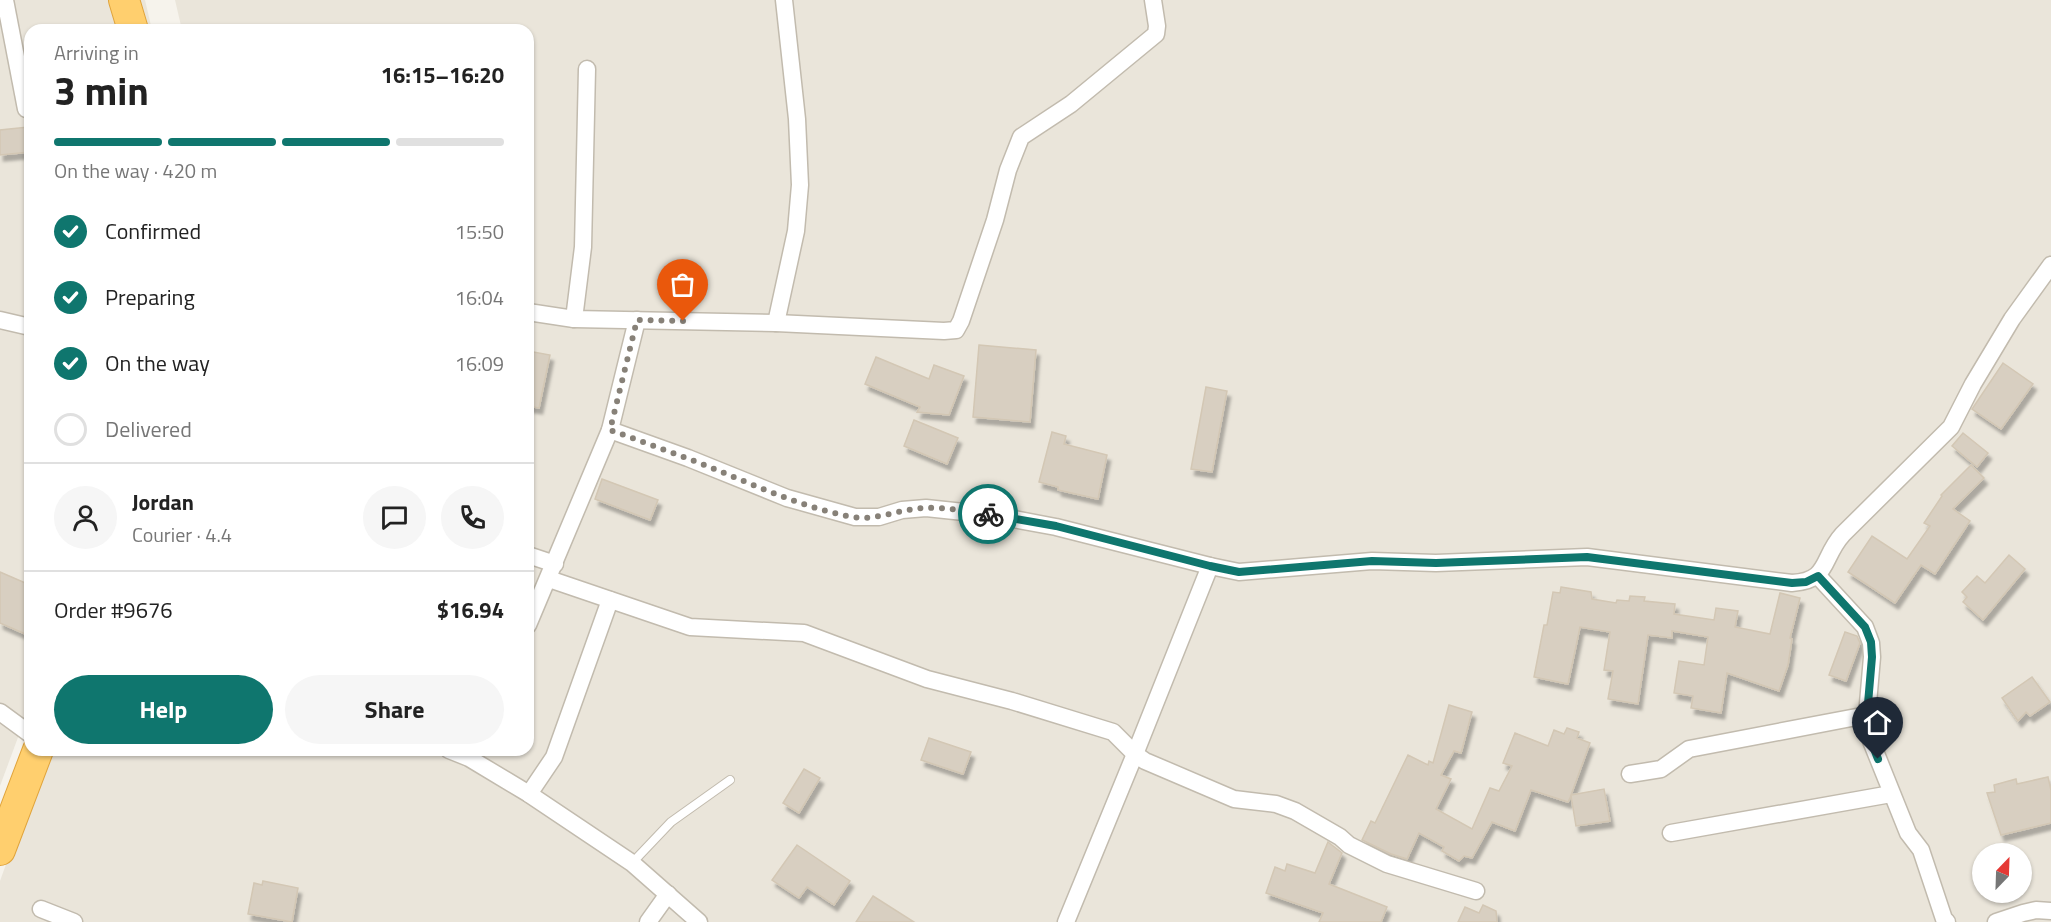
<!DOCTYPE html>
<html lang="en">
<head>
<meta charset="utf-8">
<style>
	:root { --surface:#fff; --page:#f6f6f6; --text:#222; --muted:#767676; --line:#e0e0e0; --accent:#0f766e }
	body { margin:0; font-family:"Titillium Web",sans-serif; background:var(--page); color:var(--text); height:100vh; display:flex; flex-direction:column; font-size:22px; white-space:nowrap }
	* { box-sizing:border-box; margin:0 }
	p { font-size:20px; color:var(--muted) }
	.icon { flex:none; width:33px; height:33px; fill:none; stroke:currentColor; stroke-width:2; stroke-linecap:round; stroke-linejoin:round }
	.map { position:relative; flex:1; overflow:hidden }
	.sheet { position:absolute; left:24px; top:24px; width:510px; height:732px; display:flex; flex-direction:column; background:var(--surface); border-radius:18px; box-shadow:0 2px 4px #0004 }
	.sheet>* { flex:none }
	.needle { width:39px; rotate:23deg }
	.buttons { position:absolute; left:1972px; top:843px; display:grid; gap:12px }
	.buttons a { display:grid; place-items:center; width:60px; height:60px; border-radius:50%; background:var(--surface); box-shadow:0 2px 4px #0004; font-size:30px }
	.pin { position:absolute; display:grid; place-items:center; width:51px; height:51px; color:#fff; margin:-62px -26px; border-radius:50% 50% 50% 0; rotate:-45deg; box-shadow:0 0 6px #0007 }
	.pin .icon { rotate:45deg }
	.courier { position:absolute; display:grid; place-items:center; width:60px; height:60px; margin:-30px; border:4px solid #0f766e; border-radius:50%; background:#fff; color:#222; box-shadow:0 2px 8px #0007 }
	.overview em { font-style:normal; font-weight:700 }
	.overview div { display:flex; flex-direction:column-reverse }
	.overview { display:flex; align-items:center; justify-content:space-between; height:102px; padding:0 30px }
	h1 { font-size:39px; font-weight:700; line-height:45px }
	.bar { display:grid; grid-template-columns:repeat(4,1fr); gap:9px 6px; align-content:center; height:72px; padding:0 30px }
	.bar i { height:8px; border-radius:4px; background:var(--line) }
	.bar .active { background:var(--accent) }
	.bar p { grid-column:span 4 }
	.line { display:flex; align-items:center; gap:15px; padding:0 30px; border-top:2px solid var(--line) }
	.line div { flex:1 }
	.round { display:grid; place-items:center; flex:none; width:63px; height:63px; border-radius:32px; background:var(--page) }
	ol { padding:0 30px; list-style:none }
	li { display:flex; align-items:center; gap:18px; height:66px }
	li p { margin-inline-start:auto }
	li .icon { padding:6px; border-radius:50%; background:var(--accent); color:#fff; stroke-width:4 }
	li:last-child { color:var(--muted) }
	li i { width:33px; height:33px; border:3px solid var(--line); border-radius:50% }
	.action { display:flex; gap:12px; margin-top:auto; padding:12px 30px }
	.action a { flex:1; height:69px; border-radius:36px; background:var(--accent); color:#fff; font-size:24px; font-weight:700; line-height:69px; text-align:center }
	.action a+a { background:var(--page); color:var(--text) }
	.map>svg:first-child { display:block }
</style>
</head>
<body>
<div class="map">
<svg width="2051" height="922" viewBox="0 0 2051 922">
	<defs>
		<filter id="shadow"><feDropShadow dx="3.5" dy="6" stdDeviation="1.5" flood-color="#0004"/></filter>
	</defs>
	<rect width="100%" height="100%" fill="#f6f3ec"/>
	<g fill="#eae5da" fill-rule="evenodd">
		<path d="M0 0H145L152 30H30V705L0 786Z"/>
		<path d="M175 0H2051V922H0V881L47 750H528V30H182ZM1983 854H2022V892H1983Z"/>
	</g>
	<g fill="#d8cfc1" stroke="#d3c7b4" stroke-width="1.5" filter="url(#shadow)">
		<path d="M28 127 30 152 0 155V130Z"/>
		<path d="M979 345 1036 350 1030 422 973 417Z"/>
		<path d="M528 351 550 355 539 408 528 406Z"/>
		<path d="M876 357 929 379 934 365 964 376 949 415 917 412 920 407 865 384Z"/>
		<path d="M2003 363 2033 384 2001 429 1972 409Z"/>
		<path d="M1206 387 1227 391 1212 472 1191 469Z"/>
		<path d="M914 420 958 438 947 464 904 446Z"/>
		<path d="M1052 432 1066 436 1064 444 1107 455 1098 499 1058 490V487L1039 482Z"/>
		<path d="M1963 433 1988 453 1977 467 1952 446Z"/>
		<path d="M1971 465 1984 478 1953 509 1970 521 1935 574 1921 565 1895 603 1848 572 1872 536 1907 559 1930 526 1924 523 1942 496 1941 495Z"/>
		<path d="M602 479 658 500 650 520 595 499Z"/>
		<path d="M2009 555 2025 569 1983 620 1963 602 1967 597 1962 592 1977 576 1985 583Z"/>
		<path d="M0 572 30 585V636L0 623Z"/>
		<path d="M1561 587 1591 592 1592 599 1616 603 1617 600 1629 601 1630 596 1645 597 1644 601 1675 604 1674 614 1714 620 1716 608 1738 611 1735 627 1770 634 1780 593 1800 598 1790 638 1792 639 1788 665 1779 691 1727 673 1721 713 1691 708 1693 696 1674 693 1679 661 1704 665 1708 637 1672 631V638L1648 635 1638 704 1608 699 1613 671 1604 670 1610 632 1580 627 1568 684 1534 677 1544 625H1547L1553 592 1560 593Z"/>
		<path d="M1845 632 1857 636 1860 643 1846 681 1829 675Z"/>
		<path d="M2032 677 2050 702 2030 716 2026 712 2018 721 2002 698Z"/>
		<path d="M1449 705 1472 712 1461 753 1454 751 1441 775 1451 779 1436 809 1472 829 1490 788 1499 791 1512 766 1503 763 1515 733 1548 746 1554 730 1564 734 1567 728 1579 732 1577 738 1590 743 1571 795 1604 789 1610 821 1576 826 1571 796 1568 802 1531 790 1515 831 1492 822 1472 858 1464 856 1459 861 1442 851 1444 847 1419 833 1407 859 1391 854 1362 840 1371 821 1375 823 1408 755 1428 765 1429 761 1433 763Z"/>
		<path d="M929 738 971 752 963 774 921 760Z"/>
		<path d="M804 769 820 778 799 813 783 803Z"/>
		<path d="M2048 777 2051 790V823L2001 835 1987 793 1995 792 1994 785 2016 779 2017 784Z"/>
		<path d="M1328 842 1342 853 1329 884 1387 907 1381 922H1319L1323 913 1266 893 1275 867 1285 871 1287 864 1315 873Z"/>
		<path d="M797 845 850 881 834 905 807 887 799 898 772 880Z"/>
		<path d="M263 881 298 888 292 922 248 914 254 883 262 885Z"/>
		<path d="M873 896 914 922H856Z"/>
		<path d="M1483 905 1496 911 1497 922H1458L1465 907 1479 913Z"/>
	</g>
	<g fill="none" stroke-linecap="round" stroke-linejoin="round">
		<g stroke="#c2bbae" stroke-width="10">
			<path id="lane" d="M632 863 671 822 730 780"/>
		</g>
		<g stroke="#c2bbae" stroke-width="19">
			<g id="street">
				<path d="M5 0 26 109"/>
				<path d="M528 312 574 319 776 323 944 331 956 330 961 321 995 220 1008 170 1021 137 1071 104 1156 34 1157 26 1153 0"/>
				<path d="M574 319 583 247 587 69"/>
				<path d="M0 320 30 327"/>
				<path d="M776 323 796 231 800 185 797 119 784 0"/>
				<path d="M610 430 688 458 787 498 855 517H879L902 510 926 508 992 515 1056 527 1210 566 1239 572 1372 561 1436 563 1587 557 1792 583C1830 581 1821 558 1843 534L1951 427 1973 384 2012 319 2051 265"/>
				<path d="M528 555 555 564"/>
				<path d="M1818 576 1865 627 1871 643 1872 657 1867 715 1871 741 1908 833 1921 850 1944 919 1947 922"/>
				<path d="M549 579 690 627 804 633 927 679 1012 701 1113 732 1135 754 1210 566"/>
				<path d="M528 625 610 430 637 320"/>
				<path d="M0 712 30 734"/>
				<path d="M449 750 469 758 529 794 632 863 699 922"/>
				<path d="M1630 774 1661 769 1689 749 1867 715"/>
				<path d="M529 794 554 757 610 600"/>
				<path d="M1671 833 1891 794"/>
				<path d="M41 909 74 922"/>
				<path d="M648 922 668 894"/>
				<path d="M1066 922 1135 754 1145 761 1234 799 1276 804 1295 811 1340 837 1349 845 1387 864 1476 891"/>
				<path d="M1996 922 2023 913 2036 910 2051 911"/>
			</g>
		</g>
		<g stroke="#e0a43c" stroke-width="32">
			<g id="highway">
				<path d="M124 0 133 30"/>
				<path d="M0 850 38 750"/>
			</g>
		</g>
		<use href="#lane" stroke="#fff" stroke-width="8"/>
		<use href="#street" stroke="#fff" stroke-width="16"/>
		<use href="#highway" stroke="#ffcf6e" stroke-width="30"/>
	</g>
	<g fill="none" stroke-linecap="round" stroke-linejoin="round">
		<path stroke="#878178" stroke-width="6" stroke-dasharray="0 10.8" d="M683 321 637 320 610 430C646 443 682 456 717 470 761 488 805 508 852 517 876 521 900 509 924 508 945 507 967 511 988 514"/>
		<path stroke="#0f766e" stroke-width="8" d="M988 514 1056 526 1210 566 1239 572 1372 561 1436 563 1587 557 1792 583 1806 582 1818 576 1865 627 1871 642 1872 657 1867 715 1871 741 1878 759"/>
	</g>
</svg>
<div class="buttons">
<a><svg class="needle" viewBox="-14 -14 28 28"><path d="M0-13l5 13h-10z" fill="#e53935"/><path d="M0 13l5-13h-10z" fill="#767676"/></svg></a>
</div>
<div class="pin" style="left:683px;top:321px;background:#ea580c"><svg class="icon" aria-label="bag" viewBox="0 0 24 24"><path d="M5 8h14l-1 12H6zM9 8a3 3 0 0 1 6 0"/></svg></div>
<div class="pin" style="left:1878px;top:759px;background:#1f2937"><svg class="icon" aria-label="home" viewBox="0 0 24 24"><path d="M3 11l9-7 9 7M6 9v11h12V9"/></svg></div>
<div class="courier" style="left:988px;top:514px"><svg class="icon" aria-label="bike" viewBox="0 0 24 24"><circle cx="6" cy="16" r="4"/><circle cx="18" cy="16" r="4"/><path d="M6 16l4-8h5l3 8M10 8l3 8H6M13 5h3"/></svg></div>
<section class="sheet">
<div class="overview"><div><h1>3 min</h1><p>Arriving in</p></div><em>16:15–16:20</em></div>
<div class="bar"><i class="active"></i><i class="active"></i><i class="active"></i><i></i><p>On the way · 420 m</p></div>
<ol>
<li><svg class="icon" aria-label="check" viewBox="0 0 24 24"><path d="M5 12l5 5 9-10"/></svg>Confirmed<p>15:50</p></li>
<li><svg class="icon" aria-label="check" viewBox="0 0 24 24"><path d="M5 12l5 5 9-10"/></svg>Preparing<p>16:04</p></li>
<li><svg class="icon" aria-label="check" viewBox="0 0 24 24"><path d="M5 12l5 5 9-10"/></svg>On the way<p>16:09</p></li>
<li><i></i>Delivered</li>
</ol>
<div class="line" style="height:108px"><a class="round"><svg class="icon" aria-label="person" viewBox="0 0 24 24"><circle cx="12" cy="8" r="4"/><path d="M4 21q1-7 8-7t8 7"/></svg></a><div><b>Jordan</b><p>Courier · 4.4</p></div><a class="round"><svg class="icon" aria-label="chat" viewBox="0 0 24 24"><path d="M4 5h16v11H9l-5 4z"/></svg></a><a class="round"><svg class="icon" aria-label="phone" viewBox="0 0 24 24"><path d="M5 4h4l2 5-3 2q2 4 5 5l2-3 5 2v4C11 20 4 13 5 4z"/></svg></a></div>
<div class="line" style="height:78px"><div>Order #9676</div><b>$16.94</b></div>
<div class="action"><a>Help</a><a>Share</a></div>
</section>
</div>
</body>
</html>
